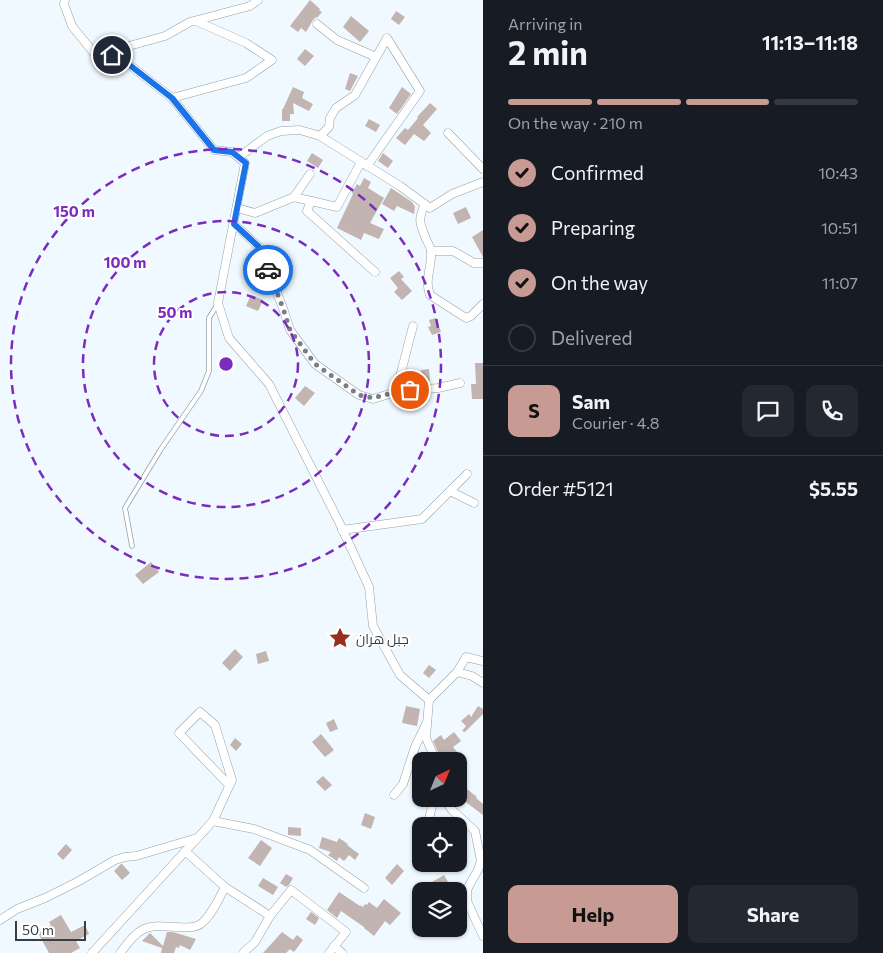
<!DOCTYPE html>
<html lang="en">
<head>
<meta charset="utf-8">
<style>
	:root { --surface:#171b24; --page:#242831; --text:#f1f3f6; --muted:#9ea1a6; --line:#363941; --accent:#c89a94 }
	body { margin:0; font-family:Commissioner,Cairo,sans-serif; background:var(--page); color:var(--text); height:100vh; display:flex; flex-direction:column; font-size:19px; white-space:nowrap }
	* { box-sizing:border-box; margin:0 }
	p { font-size:16px; color:var(--muted) }
	.icon { flex:none; width:28px; height:28px; fill:none; stroke:currentColor; stroke-width:2; stroke-linecap:round; stroke-linejoin:round }
	.map { position:relative; flex:1; overflow:hidden }
	.drawer { display:flex; flex-direction:column; background:var(--surface); width:400px }
	.drawer>* { flex:none }
	.needle { width:32px; rotate:43deg }
	.controls { position:absolute; left:412px; top:752px; display:grid; gap:10px }
	.controls a { display:grid; place-items:center; width:55px; height:55px; border-radius:10px; background:var(--surface); box-shadow:0 1px 4px #0004; font-size:25px }
	.scale { position:absolute; left:15px; bottom:12px; width:71px; box-sizing:border-box; padding-left:5px; border:2px solid #393e41; border-top:0; font-size:14px; line-height:18px; white-space:nowrap; color:#393e41; -webkit-text-stroke:4px #fff; paint-order:stroke }
	.pin { position:absolute; display:grid; place-items:center; width:42px; height:42px; color:#fff; margin:-21px; border:2px solid #fff; border-radius:50%; box-shadow:0 1px 5px #0007 }
	.courier { position:absolute; display:grid; place-items:center; width:50px; height:50px; margin:-25px; border:4px solid #1a73e8; border-radius:50%; background:#fff; color:#222; box-shadow:0 1px 6px #0007 }
	.headline em { font-style:normal; font-weight:700 }
	.headline div { display:flex; flex-direction:column-reverse }
	.headline { display:flex; align-items:center; justify-content:space-between; height:85px; padding:0 25px }
	h1 { font-size:32px; font-weight:700; line-height:38px }
	.bar { display:grid; grid-template-columns:repeat(4,1fr); gap:8px 5px; align-content:center; height:60px; padding:0 25px }
	.bar i { height:6px; border-radius:4px; background:var(--line) }
	.bar .active { background:var(--accent) }
	.bar p { grid-column:span 4 }
	.line { display:flex; align-items:center; gap:12px; padding:0 25px; border-top:1px solid var(--line) }
	.line div { flex:1 }
	.round { display:grid; place-items:center; flex:none; width:52px; height:52px; border-radius:10px; background:var(--page) }
	ol { padding:0 25px; list-style:none }
	li { display:flex; align-items:center; gap:15px; height:55px }
	li p { margin-inline-start:auto }
	li .icon { padding:5px; border-radius:50%; background:var(--accent); color:#111; stroke-width:4 }
	li:last-child { color:var(--muted) }
	li i { width:28px; height:28px; border:2px solid var(--line); border-radius:50% }
	.primary-button { display:flex; gap:10px; margin-top:auto; padding:10px 25px }
	.primary-button a { flex:1; height:58px; border-radius:10px; background:var(--accent); color:#111; font-size:20px; font-weight:700; line-height:58px; text-align:center }
	.primary-button a+a { background:var(--page); color:var(--text) }
	main { display:flex; flex:1; min-height:0 }
	.map>svg:first-child { display:block }
</style>
</head>
<body>
<main>
<div class="map">
<svg width="483" height="953" viewBox="0 0 483 953">
	<rect width="100%" height="100%" fill="#eff9ff"/>
	<g fill="#c2b4b1">
		<path d="M310 0 320 9 319 10 322 12 317 18 316 17 313 20 306 32 301 28 298 32 290 26Z"/>
		<path d="M396 11 405 17 399 25 391 19Z"/>
		<path d="M351 16 369 31 360 42 343 27Z"/>
		<path d="M305 49 314 56 305 66 297 59Z"/>
		<path d="M350 73 358 76 350 91 345 89Z"/>
		<path d="M293 87 304 92 302 98 313 104 309 111 293 103 294 114H290V121H282V109H283Z"/>
		<path d="M402 87 411 94 397 114 389 108Z"/>
		<path d="M430 103 437 109 423 125 431 133 424 141 414 134 405 145 396 138 405 128 408 130 418 118 417 117Z"/>
		<path d="M369 119 380 125 376 132 365 126Z"/>
		<path d="M312 153 323 160 318 168 307 161Z"/>
		<path d="M383 153 393 161 388 168 378 161Z"/>
		<path d="M364 178 371 182 368 188 384 198 370 223 384 229 379 239 364 233 361 240 337 228 353 194 352 193 357 184 360 186Z"/>
		<path d="M391 188 412 202 415 207 414 214 397 206 394 211 382 204Z"/>
		<path d="M466 207 471 218 458 224 453 213Z"/>
		<path d="M483 230V257L472 237Z"/>
		<path d="M399 271 404 277 401 279 412 291 402 300 394 292 398 288 390 278Z"/>
		<path d="M251 295 263 300 258 311 246 306Z"/>
		<path d="M436 318 441 332 432 335 428 327 431 326 429 320Z"/>
		<path d="M475 363H483V399H472L471 384H476Z"/>
		<path d="M429 369 430 381H422L421 370Z"/>
		<path d="M305 386 315 393 304 406 295 398Z"/>
		<path d="M151 562 159 572 143 584 135 575Z"/>
		<path d="M235 649 243 657 230 671 222 663Z"/>
		<path d="M266 651 269 661 258 664 256 654Z"/>
		<path d="M429 665 436 670 429 678 423 673Z"/>
		<path d="M406 706 420 709 417 726 402 723Z"/>
		<path d="M478 706 483 709V714L465 732 462 731 466 726 461 721 469 714 471 717Z"/>
		<path d="M334 719 338 729 330 732 326 723Z"/>
		<path d="M454 732 461 741 453 747 464 761H448L443 754 441 756 438 752 433 741 441 735 444 740Z"/>
		<path d="M321 734 334 750 325 757 312 742Z"/>
		<path d="M235 738 242 744 236 751 230 745Z"/>
		<path d="M323 776 332 785 325 791 316 782Z"/>
		<path d="M459 783 477 797 476 798 483 804V815L459 797Z"/>
		<path d="M365 813 375 817 371 829 361 825Z"/>
		<path d="M288 827 301 828V836L288 835Z"/>
		<path d="M322 837 337 842 339 838 348 844 347 845 359 854 355 860 349 855 344 861 339 857 337 861 328 855 331 852 319 848Z"/>
		<path d="M261 840 272 848 260 866 248 858Z"/>
		<path d="M66 844 72 850 63 860 57 854Z"/>
		<path d="M121 864H122L130 873 122 880 114 871Z"/>
		<path d="M397 864 404 871 392 885 385 878Z"/>
		<path d="M286 874 293 878 289 885 286 887 280 883Z"/>
		<path d="M444 875 448 882 436 889 432 882Z"/>
		<path d="M263 878 278 887 273 895 258 886Z"/>
		<path d="M339 892 360 906V905L363 907 365 904 367 905 369 902 377 908 384 899 401 913 390 925 385 921 374 936 364 928V927L341 911 337 918 327 910Z"/>
		<path d="M311 912 319 918 315 925 306 919Z"/>
		<path d="M61 915 71 932 85 925 89 934 76 941 80 948 71 953H49L38 933 51 925 49 922Z"/>
		<path d="M167 932H173L196 939 190 950 180 945 179 948 176 947 174 953H161L162 948 142 941 150 933 163 946Z"/>
		<path d="M282 932 293 940 297 935 303 940 294 952 290 949 286 953H263Z"/>
	</g>
	<g fill="none" stroke-linecap="round" stroke-linejoin="round">
		<g stroke="#94a1a7" stroke-width="5.5">
			<path id="service" d="M132 546 125 508 161 449 201 391 209 371V318L217 305"/>
		</g>
		<g stroke="#94a1a7" stroke-width="9">
			<g id="minor">
				<path d="M65 0 64 4 72 26 93 52 118 56 172 98 214 150 232 152 245 163 218 303 229 338 269 384 339 522 369 587 373 626 400 675 429 700 457 672 472 676 483 683"/>
				<path d="M317 24 337 40 376 57"/>
				<path d="M118 56 129 46 165 36 190 22 250 6 258 0"/>
				<path d="M172 98 246 78 272 60 246 43 196 21"/>
				<path d="M448 133 483 169"/>
				<path d="M320 136 329 127 330 118 336 108 355 95 387 38 420 91 367 166"/>
				<path d="M239 157 267 136 281 131 300 130 320 136 400 186 430 208 452 194 483 182"/>
				<path d="M294 197 310 174"/>
				<path d="M311 201 307 211 375 272"/>
				<path d="M425 204C417 221 420 224 427 241 429 245 431 248 431 252 432 268 424 280 430 295L466 318 471 316 483 304"/>
				<path d="M237 208 255 213 294 197 337 207 361 162"/>
				<path d="M234 224 258 246 283 308 290 330 315 364 359 395 373 399 396 392 438 388 460 383"/>
				<path d="M431 251H453L474 263H483"/>
				<path d="M396 392 413 326"/>
				<path d="M450 491 474 503"/>
				<path d="M342 530 422 519 467 474"/>
				<path d="M457 672 466 657 483 661"/>
				<path d="M429 700 426 738 436 761"/>
				<path d="M394 795 403 784 415 747 427 722"/>
				<path d="M444 799 452 810 475 831 481 861 478 870 471 882 467 890V901L483 936"/>
				<path d="M213 821 254 829 310 850 364 888"/>
				<path d="M427 826 434 799"/>
				<path d="M185 851 225 887 270 916"/>
				<path d="M0 920 17 909 45 898 79 881 115 860 125 857 136 856 197 838"/>
				<path d="M334 946 342 953"/>
				<path d="M92 953 213 821 232 780 215 725 200 712 179 733 229 785"/>
				<path d="M120 953C126 945 133 935 142 930 160 920 189 934 202 923 212 914 219 899 225 887"/>
				<path d="M243 953 255 942 270 916 291 890 346 932 329 953"/>
			</g>
		</g>
		<use href="#service" stroke="#fff" stroke-width="4"/>
		<use href="#minor" stroke="#fff" stroke-width="8"/>
	</g>
	<g fill="none" stroke-linecap="round" stroke-linejoin="round">
		<path stroke="#797f84" stroke-width="5" stroke-dasharray="0 9" d="M268 270 283 308 290 330 315 364 359 395 373 398 396 392 410 390"/>
		<path stroke="#1a73e8" stroke-width="6" d="M112 55 118 56 172 98 214 150 232 152 246 163 234 224 258 246 268 270"/>
	</g>
	<g fill="none" stroke="#7b2cbf" stroke-width="2.5" stroke-dasharray="9 6">
		<circle cx="226" cy="364" r="72"/>
		<circle cx="226" cy="364" r="143"/>
		<circle cx="226" cy="364" r="215"/>
	</g>
	<defs>
		<g id="sight-bare" transform="scale(1.725)"><path d="M0-6L1.8-2.2L6-1.7L2.9 1.2L3.7 5.4L0 3.3L-3.7 5.4L-2.9 1.2L-6-1.7L-1.8-2.2Z" fill="#972d1d" stroke="#fff" stroke-width="2.5" paint-order="stroke"/></g>
	</defs>
	<g fill-rule="evenodd">
		<use href="#sight-bare" x="340" y="638"/>
	</g>
	<g text-anchor="middle" dominant-baseline="central" stroke-width="4" stroke-linejoin="round" paint-order="stroke">
		<g font-size="14" fill="#393e41" stroke="#fff" text-anchor="start">
			<text x="356" y="638">جبل هران</text>
		</g>
	</g>
	<circle cx="226" cy="364" r="8" fill="#7b2cbf" stroke="#fff" stroke-width="2.5"/>
	<g font-size="15" text-anchor="middle" font-weight="bold" fill="#7b2cbf" stroke="#fff" stroke-width="4" stroke-linejoin="round" paint-order="stroke">
		<text x="74" y="217">150 m</text>
		<text x="125" y="268">100 m</text>
		<text x="175" y="318">50 m</text>
	</g>
</svg>
<div class="controls">
<a><svg class="needle" viewBox="-14 -14 28 28"><path d="M0-13l5 13h-10z" fill="#e53935"/><path d="M0 13l5-13h-10z" fill="#9ea1a6"/></svg></a>
<a><svg class="icon" aria-label="locate" viewBox="0 0 24 24"><circle cx="12" cy="12" r="6"/><path d="M12 2v4M12 18v4M2 12h4M18 12h4"/></svg></a>
<a><svg class="icon" aria-label="layers" viewBox="0 0 24 24"><path d="M12 4l9 5-9 5-9-5zM3 14l9 5 9-5"/></svg></a>
</div>
<div class="scale">50 m</div>
<div class="pin" style="left:410px;top:390px;background:#ea580c"><svg class="icon" aria-label="bag" viewBox="0 0 24 24"><path d="M5 8h14l-1 12H6zM9 8a3 3 0 0 1 6 0"/></svg></div>
<div class="pin" style="left:112px;top:55px;background:#1f2937"><svg class="icon" aria-label="home" viewBox="0 0 24 24"><path d="M3 11l9-7 9 7M6 9v11h12V9"/></svg></div>
<div class="courier" style="left:268px;top:270px"><svg class="icon" aria-label="car" viewBox="0 0 24 24"><path d="M5 17H2v-5l4-1 3-4h7l3 4 3 1v5h-3M9 17h6M6 11h13"/><circle cx="7" cy="17" r="2"/><circle cx="17" cy="17" r="2"/></svg></div>
</div>
<section class="drawer">
<div class="headline"><div><h1>2 min</h1><p>Arriving in</p></div><em>11:13–11:18</em></div>
<div class="bar"><i class="active"></i><i class="active"></i><i class="active"></i><i></i><p>On the way · 210 m</p></div>
<ol>
<li><svg class="icon" aria-label="check" viewBox="0 0 24 24"><path d="M5 12l5 5 9-10"/></svg>Confirmed<p>10:43</p></li>
<li><svg class="icon" aria-label="check" viewBox="0 0 24 24"><path d="M5 12l5 5 9-10"/></svg>Preparing<p>10:51</p></li>
<li><svg class="icon" aria-label="check" viewBox="0 0 24 24"><path d="M5 12l5 5 9-10"/></svg>On the way<p>11:07</p></li>
<li><i></i>Delivered</li>
</ol>
<div class="line" style="height:90px"><b class="round" style="background:var(--accent);color:#111">S</b><div><b>Sam</b><p>Courier · 4.8</p></div><a class="round"><svg class="icon" aria-label="chat" viewBox="0 0 24 24"><path d="M4 5h16v11H9l-5 4z"/></svg></a><a class="round"><svg class="icon" aria-label="phone" viewBox="0 0 24 24"><path d="M5 4h4l2 5-3 2q2 4 5 5l2-3 5 2v4C11 20 4 13 5 4z"/></svg></a></div>
<div class="line" style="height:65px"><div>Order #5121</div><b>$5.55</b></div>
<div class="primary-button"><a>Help</a><a>Share</a></div>
</section>
</main>
</body>
</html>
